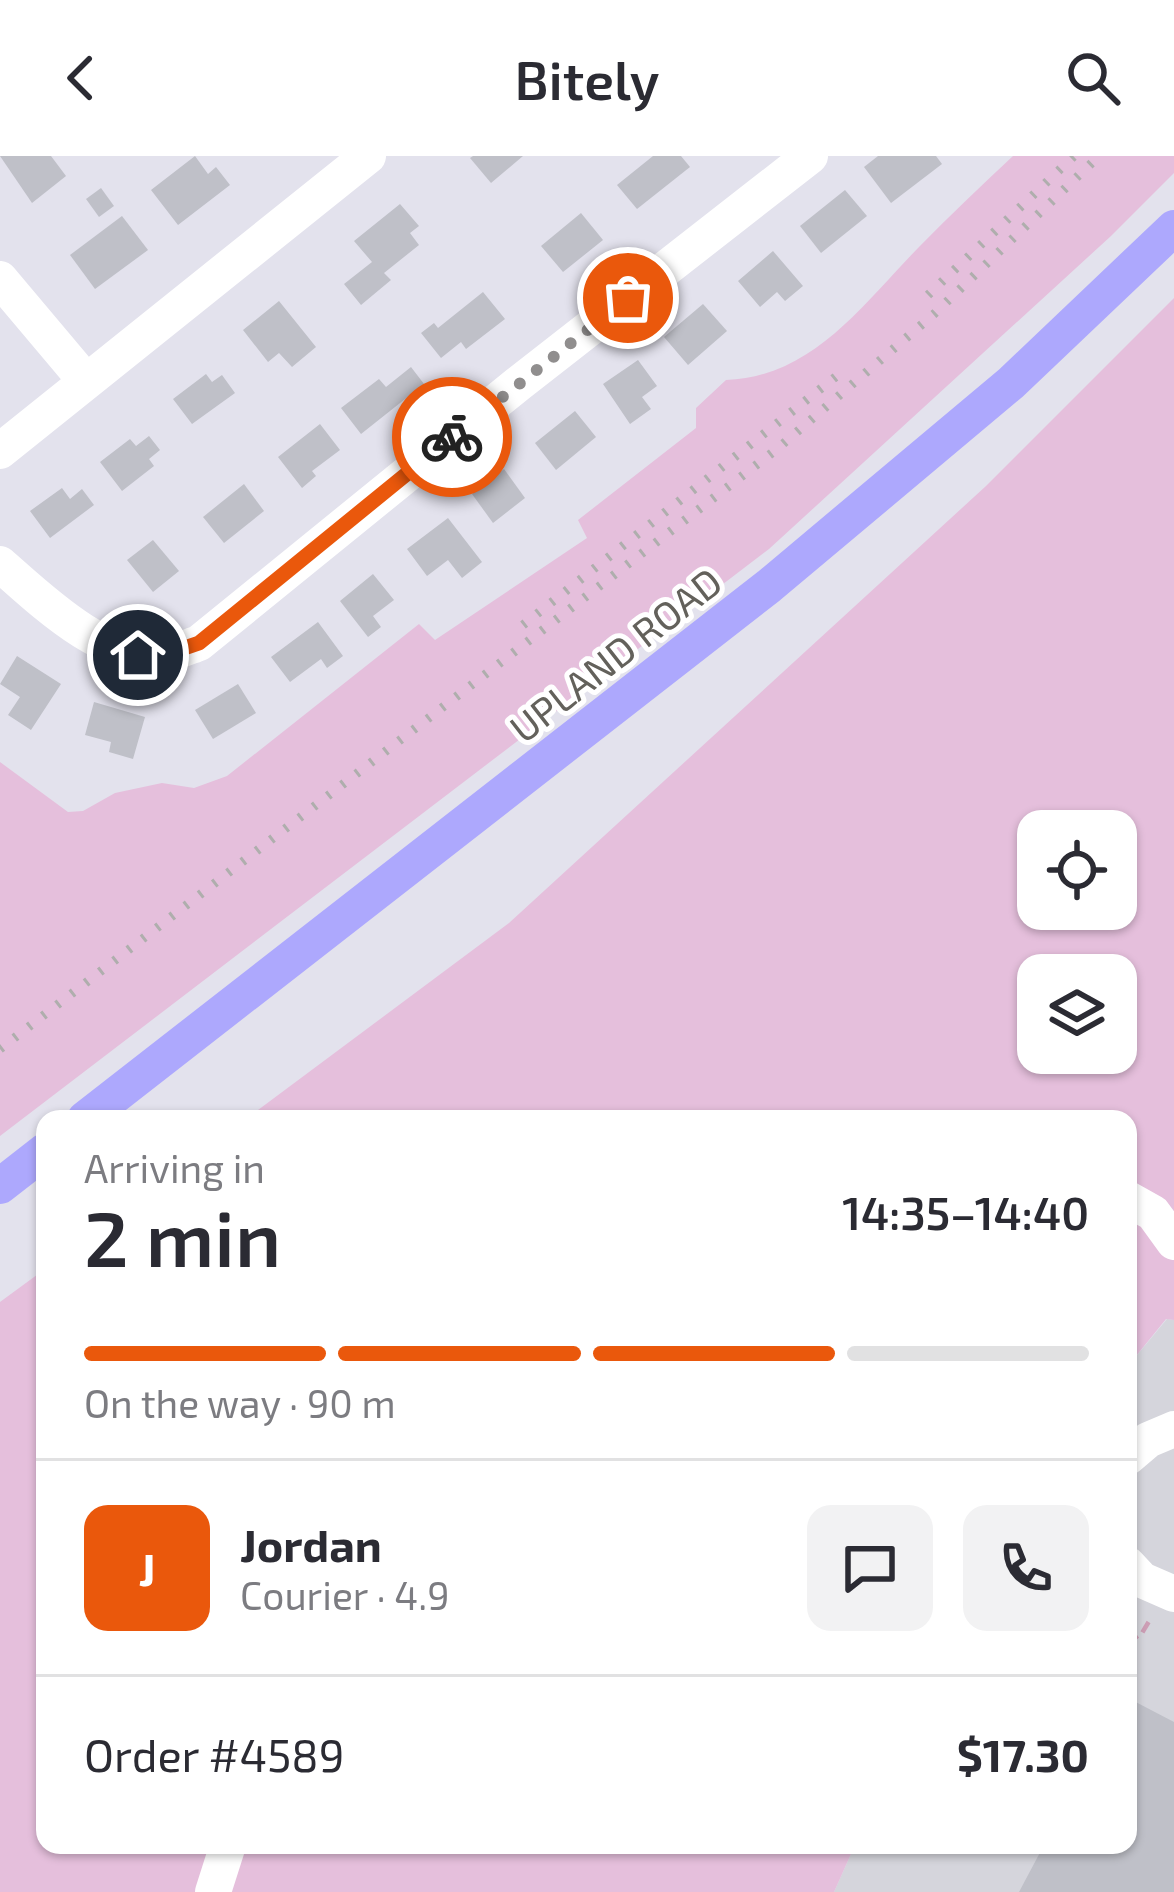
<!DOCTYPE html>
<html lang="en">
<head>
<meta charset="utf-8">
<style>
	:root { --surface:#fff; --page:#f2f2f3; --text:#2b2b33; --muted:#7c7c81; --line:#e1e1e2; --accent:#ea580c }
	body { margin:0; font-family:"Exo 2",sans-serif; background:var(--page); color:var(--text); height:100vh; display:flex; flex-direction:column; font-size:45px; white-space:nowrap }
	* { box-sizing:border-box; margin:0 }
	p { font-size:39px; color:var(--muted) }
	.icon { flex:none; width:66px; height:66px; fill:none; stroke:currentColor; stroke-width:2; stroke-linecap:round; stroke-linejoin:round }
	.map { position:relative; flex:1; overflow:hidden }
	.details { position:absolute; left:36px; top:954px; width:1101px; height:744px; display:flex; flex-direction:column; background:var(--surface); border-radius:24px; box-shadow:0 3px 9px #0004 }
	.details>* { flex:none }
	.tools { position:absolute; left:1017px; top:654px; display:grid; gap:24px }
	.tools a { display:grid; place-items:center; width:120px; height:120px; border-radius:24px; background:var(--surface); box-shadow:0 3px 9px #0004; font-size:60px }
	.pin { position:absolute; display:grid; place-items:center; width:102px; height:102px; color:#fff; margin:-51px; border:6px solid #fff; border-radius:50%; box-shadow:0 3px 12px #0007 }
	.courier { position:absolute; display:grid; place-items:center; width:120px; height:120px; margin:-60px; border:9px solid #ea580c; border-radius:50%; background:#fff; color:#222; box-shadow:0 3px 15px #0007 }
	.head em { font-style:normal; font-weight:600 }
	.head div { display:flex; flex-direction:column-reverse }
	.head { display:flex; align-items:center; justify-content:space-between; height:204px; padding:0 48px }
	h1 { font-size:78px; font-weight:600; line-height:90px }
	.bar { display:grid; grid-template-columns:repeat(4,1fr); gap:18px 12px; align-content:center; height:144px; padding:0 48px }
	.bar i { height:15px; border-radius:9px; background:var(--line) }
	.bar .active { background:var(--accent) }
	.bar p { grid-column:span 4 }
	.line { display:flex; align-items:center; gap:30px; padding:0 48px; border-top:3px solid var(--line) }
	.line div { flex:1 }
	.round { display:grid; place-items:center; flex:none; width:126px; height:126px; border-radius:24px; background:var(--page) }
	header { display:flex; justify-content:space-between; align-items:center; height:156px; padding:0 48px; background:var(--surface); font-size:54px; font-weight:600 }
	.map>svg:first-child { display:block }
</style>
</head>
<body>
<header><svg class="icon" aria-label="back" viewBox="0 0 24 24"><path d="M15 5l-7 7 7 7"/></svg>Bitely<svg class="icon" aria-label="search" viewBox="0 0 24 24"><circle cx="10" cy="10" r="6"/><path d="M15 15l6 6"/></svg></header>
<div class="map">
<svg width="1174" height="1736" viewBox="0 0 1174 1736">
	<rect width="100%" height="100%" fill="#e3e2ed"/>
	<path fill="#d5d5dc" d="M1167 1163 1174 1164V1736H834L855 1689H1128V1210Z"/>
	<g fill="#e5bfdc" fill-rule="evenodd">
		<path d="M1013 0H1174V17L1111 80 769 393 0 980V606L68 656 83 655 115 637 162 627 194 632 227 620 419 468 435 484 587 382 578 364 696 272V252L726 224C813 221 863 148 919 91 949 60 981 30 1013 0Z"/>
		<path d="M1174 142V1164L1166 1163 1128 1210V963H246L509 767 986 330ZM1038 675H1116V753H1038ZM1038 819H1116V897H1038Z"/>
		<path d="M45 1113V1689H855L834 1736H0V1146Z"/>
	</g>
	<g fill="#bfc0c8">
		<path d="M0 0H51L66 20 32 47Z"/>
		<path d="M195 0 208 18 216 11 230 29 178 69 151 34Z"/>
		<path d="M473 0H523L491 27 470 2Z"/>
		<path d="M653 0H681L690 11 637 53 617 29Z"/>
		<path d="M878 0H936L942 8 891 47 864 11Z"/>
		<path d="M101 32 114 50 99 61 86 43Z"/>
		<path d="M845 34 867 60 821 97 800 70Z"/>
		<path d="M400 48 419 70 410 77 419 89 384 117 391 124 361 149 344 128 372 106 354 85Z"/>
		<path d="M581 57 603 84 563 116 541 90Z"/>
		<path d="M122 60 148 94 95 133 70 99Z"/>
		<path d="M773 95 803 130 785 145 777 136 760 151 738 125Z"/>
		<path d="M483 136 505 163 466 193 461 186 441 202 421 177 434 167 438 172Z"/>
		<path d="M279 145 316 191 292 211 279 197 268 206 243 174Z"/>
		<path d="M703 148 727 175 688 209 664 181Z"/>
		<path d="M638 204 657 230 642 241 651 253 630 268 603 228Z"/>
		<path d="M411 211 424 228 361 278 341 252 379 223 386 231Z"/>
		<path d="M206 218 212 226 222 219 235 237 192 268 173 243Z"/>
		<path d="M575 255 596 281 556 314 535 287Z"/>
		<path d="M320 268 340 294 312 315 316 320 302 332 278 301Z"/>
		<path d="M149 280 160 294 149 303 154 310 122 335 100 306 130 283 136 290Z"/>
		<path d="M504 313 525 342 493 367 472 338Z"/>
		<path d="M244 328 264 355 224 387 203 361Z"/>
		<path d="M62 332 70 343 82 333 94 349 50 382 30 355Z"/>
		<path d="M448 362 482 406 462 422 448 404 427 420 407 393Z"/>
		<path d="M153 384 179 415 153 436 127 404Z"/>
		<path d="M373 418 394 444 373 460 381 471 368 481 340 445Z"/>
		<path d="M318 466 343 500 327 512 321 503 290 526 271 501Z"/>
		<path d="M17 500 61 528 31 574 8 559 20 541 0 528Z"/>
		<path d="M238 528 256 557 213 583 195 554Z"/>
		<path d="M94 546 145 561 133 603 109 596 111 586 85 579Z"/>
		<path d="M1128 1542 1174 1566V1736H1019L1044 1689H1128Z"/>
	</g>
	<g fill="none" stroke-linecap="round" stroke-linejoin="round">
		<path stroke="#cd9eb5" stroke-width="4.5" stroke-dasharray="12 6" stroke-linecap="butt" d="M1128 1487 1142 1477 1151 1462"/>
		<g stroke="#fff" stroke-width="36">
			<path d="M0 123 85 224"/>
			<path d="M0 295 368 0"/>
			<path d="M0 408C40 443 105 507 163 499 175 497 188 491 199 487L518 228 810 0"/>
			<path d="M1128 1043 1153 1057 1174 1086"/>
			<path d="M1128 1301 1148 1284 1174 1273"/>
			<path d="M1128 1409 1142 1424 1174 1438"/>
			<path d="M213 1736 228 1689"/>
		</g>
		<g stroke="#ada8fd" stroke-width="36">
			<path d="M85 963 769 430 1011 227 1174 72"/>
			<path d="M0 1030 45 995"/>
		</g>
		<g stroke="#afaead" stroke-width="9" stroke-dasharray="3 15" stroke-linecap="butt">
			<path d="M928 139 1074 0"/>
			<path d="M523 469 843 215"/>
			<path d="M0 893 777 293 934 158 1099 0"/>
		</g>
	</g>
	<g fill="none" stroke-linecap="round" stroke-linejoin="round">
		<path stroke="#908e8e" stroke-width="12" stroke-dasharray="0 21.6" d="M452 281 628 142"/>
		<path stroke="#ea580c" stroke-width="15" d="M138 499H164L199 487 452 281"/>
	</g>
	<g text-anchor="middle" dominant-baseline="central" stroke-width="10" stroke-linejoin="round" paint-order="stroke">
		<g font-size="39" fill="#63615b" stroke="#fff">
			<text transform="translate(615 498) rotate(-38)">UPLAND ROAD</text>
		</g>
	</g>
</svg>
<div class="tools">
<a><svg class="icon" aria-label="locate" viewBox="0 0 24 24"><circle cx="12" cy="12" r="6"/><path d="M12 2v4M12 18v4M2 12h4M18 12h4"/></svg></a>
<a><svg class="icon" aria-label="layers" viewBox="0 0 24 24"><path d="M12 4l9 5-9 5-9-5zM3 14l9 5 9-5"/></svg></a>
</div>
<div class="pin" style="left:628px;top:142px;background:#ea580c"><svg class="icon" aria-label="bag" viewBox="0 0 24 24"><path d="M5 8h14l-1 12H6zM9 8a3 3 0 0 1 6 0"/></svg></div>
<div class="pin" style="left:138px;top:499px;background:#1f2937"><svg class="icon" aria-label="home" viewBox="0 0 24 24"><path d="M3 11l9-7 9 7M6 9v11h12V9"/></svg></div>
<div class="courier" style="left:452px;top:281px"><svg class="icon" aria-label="bike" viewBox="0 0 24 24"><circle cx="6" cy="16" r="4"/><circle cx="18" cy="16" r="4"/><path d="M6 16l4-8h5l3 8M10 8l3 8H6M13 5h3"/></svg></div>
<section class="details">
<div class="head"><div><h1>2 min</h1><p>Arriving in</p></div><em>14:35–14:40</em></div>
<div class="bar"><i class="active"></i><i class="active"></i><i class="active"></i><i></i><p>On the way · 90 m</p></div>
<div class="line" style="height:216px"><b class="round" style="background:var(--accent);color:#fff">J</b><div><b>Jordan</b><p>Courier · 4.9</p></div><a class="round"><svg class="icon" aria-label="chat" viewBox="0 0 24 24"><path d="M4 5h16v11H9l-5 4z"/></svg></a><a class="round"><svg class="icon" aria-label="phone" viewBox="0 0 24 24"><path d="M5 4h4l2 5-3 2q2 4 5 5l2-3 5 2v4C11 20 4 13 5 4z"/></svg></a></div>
<div class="line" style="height:156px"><div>Order #4589</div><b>$17.30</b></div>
</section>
</div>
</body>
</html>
